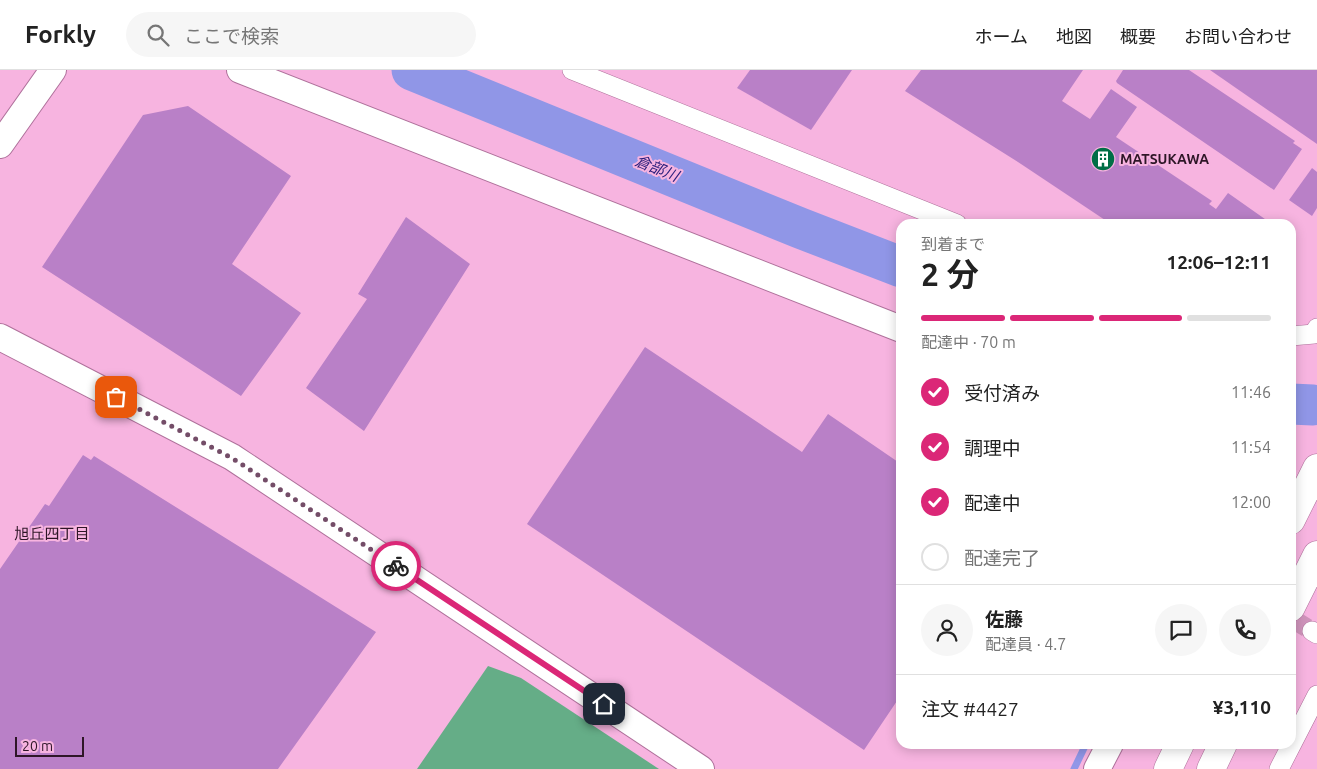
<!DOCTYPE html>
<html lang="ja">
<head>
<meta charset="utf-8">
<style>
	:root { --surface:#fff; --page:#f6f6f6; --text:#222; --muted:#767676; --line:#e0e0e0; --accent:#db2777 }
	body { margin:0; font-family:Ubuntu,"Noto Sans JP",sans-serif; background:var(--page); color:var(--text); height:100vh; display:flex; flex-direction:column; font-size:19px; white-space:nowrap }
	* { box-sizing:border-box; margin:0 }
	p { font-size:16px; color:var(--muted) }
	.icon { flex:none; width:28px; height:28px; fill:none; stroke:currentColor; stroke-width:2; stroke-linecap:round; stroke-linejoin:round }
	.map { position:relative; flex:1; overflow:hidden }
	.details { position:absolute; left:896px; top:149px; width:400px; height:530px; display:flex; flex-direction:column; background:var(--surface); border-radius:15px; box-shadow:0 2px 12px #0003 }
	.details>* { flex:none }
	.scale { position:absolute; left:15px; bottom:12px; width:69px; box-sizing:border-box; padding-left:5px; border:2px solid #2e1627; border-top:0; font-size:14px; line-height:18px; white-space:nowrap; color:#2e1627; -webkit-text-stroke:4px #f7b4e0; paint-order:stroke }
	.pin { position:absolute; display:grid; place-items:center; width:42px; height:42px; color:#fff; margin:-21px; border-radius:10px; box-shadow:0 2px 8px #0006 }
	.courier { position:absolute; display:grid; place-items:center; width:50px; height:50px; margin:-25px; border:4px solid #db2777; border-radius:50%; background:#fff; color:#222; box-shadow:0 1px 6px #0007 }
	.head em { font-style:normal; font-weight:700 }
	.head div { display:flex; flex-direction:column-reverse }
	.head { display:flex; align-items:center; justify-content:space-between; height:85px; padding:0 25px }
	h1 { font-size:32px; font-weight:700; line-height:38px }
	.bar { display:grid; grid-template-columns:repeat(4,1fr); gap:8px 5px; align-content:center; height:60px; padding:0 25px }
	.bar i { height:6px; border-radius:4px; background:var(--line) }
	.bar .on { background:var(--accent) }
	.bar p { grid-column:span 4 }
	.line { display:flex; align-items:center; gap:12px; padding:0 25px; border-top:1px solid var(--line) }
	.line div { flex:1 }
	.round { display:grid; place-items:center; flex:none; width:52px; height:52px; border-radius:26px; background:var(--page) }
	ol { padding:0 25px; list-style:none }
	li { display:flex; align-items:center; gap:15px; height:55px }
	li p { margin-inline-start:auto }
	li .icon { padding:5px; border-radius:50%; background:var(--accent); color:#fff; stroke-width:4 }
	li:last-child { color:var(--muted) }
	li i { width:28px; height:28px; border:2px solid var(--line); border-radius:50% }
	header { display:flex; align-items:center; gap:30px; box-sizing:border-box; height:70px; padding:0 25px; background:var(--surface); border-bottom:1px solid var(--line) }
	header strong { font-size:24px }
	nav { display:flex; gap:28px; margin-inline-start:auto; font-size:18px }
	.search { width:350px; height:45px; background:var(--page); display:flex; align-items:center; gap:12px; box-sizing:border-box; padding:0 18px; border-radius:28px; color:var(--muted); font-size:19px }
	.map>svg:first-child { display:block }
</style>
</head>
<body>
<header>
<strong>Forkly</strong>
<div class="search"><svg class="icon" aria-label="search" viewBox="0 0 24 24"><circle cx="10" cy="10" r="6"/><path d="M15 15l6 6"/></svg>ここで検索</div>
<nav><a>ホーム</a><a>地図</a><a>概要</a><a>お問い合わせ</a></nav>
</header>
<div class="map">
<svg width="1317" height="699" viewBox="0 0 1317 699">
	<rect width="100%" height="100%" fill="#f7b4e0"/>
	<path fill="#65ad87" d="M488 596 521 608 659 699H417Z"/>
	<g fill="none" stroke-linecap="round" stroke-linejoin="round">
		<path stroke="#9096e7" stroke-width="7" d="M1074 699 1086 674"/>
		<g stroke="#9096e7" stroke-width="41">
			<path d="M412 0 800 158 901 197"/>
			<path d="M1291 334 1313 335"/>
		</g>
	</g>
	<g fill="#b980c7">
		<path d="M750 0H852L811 60 737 18Z"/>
		<path d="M921 0H1083L1062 31 1090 49 1111 19 1137 37 1116 67 1212 131 1209 134 1216 139 1228 123 1272 154H1111L1021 94 905 21Z"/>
		<path d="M1123 0H1189L1295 71 1293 73 1302 79 1274 120 1117 13 1116 11Z"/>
		<path d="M1210 0H1317V74Z"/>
		<path d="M188 36 291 106 232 194 301 243 241 326 42 197 143 45Z"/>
		<path d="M1312 98 1317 102V138L1312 146 1289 130Z"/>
		<path d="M406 147 470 194 364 361 306 318 367 229 358 224Z"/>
		<path d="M645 277 802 382 828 344 901 394V625L864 680 527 454Z"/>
		<path d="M83 385 91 390 94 386 376 562 278 699H0V499L45 434 49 436Z"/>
	</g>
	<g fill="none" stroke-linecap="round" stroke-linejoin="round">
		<path stroke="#cf94bb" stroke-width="19" stroke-dasharray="19 9" stroke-linecap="butt" d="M1291 548 1312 561"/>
		<g stroke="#af719b" stroke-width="20">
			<g id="street">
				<path d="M572 0 957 154"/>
				<path d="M1291 266 1314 264 1317 258"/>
				<path d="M1312 561 1317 564"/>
				<path d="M1279 699 1317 625"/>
			</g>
		</g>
		<g stroke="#af719b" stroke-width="28">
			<g id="secondary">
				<path d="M240 0 901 259"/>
				<path d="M0 75 53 0"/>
				<path d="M0 267 232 387 701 699"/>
				<path d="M1097 699 1110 674"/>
			</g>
		</g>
		<g stroke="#af719b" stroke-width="29">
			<g id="highway">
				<path d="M1291 450 1317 398"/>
				<path d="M1291 537 1317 485"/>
				<path d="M1168 699 1180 674"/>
				<path d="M1211 699 1223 674"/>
			</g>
		</g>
		<use href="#street" stroke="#fff" stroke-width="19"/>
		<use href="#secondary" stroke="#fff" stroke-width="26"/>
		<use href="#highway" stroke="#fff" stroke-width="28"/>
	</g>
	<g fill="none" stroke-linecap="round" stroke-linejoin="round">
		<path stroke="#744d68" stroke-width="5" stroke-dasharray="0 9" d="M116 327 232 388 396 496"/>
		<path stroke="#db2777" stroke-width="6" d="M396 496 604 634"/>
	</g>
	<defs>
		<g id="building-disc" transform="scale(1.25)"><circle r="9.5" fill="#006e46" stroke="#f7b4e0"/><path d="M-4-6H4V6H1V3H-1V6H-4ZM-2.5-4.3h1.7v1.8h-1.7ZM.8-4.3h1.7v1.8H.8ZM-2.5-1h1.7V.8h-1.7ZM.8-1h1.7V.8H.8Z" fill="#fff"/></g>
	</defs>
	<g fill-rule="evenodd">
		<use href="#building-disc" x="1103" y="89"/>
	</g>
	<g text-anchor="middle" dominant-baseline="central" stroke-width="4" stroke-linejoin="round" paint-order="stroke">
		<g font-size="14" font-weight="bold" fill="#2e1627" stroke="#f7b4e0" text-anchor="start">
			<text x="1120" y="89">MATSUKAWA</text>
		</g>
		<g font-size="15" font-style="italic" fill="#291d7a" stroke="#f7b4e0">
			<text transform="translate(657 98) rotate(22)">倉部川</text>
		</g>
		<g font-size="15" fill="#2e1627" stroke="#f7b4e0">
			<text x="52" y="463">旭丘四丁目</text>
		</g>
	</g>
</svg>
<div class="scale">20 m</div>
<div class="pin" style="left:116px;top:327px;background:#ea580c"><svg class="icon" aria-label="bag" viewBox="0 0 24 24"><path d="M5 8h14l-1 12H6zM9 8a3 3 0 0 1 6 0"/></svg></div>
<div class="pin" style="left:604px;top:634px;background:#1f2937"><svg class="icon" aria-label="home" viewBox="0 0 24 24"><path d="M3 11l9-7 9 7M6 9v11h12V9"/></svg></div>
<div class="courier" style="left:396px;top:496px"><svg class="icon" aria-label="bike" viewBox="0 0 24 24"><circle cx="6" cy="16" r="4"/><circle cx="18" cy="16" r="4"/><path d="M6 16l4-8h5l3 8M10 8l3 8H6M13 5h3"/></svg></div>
<section class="details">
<div class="head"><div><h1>2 分</h1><p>到着まで</p></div><em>12:06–12:11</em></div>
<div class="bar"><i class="on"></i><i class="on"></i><i class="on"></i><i></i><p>配達中 · 70 m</p></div>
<ol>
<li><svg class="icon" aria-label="check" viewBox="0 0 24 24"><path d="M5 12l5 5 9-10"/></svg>受付済み<p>11:46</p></li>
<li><svg class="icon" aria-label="check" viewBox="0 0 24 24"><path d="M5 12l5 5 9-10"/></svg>調理中<p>11:54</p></li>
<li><svg class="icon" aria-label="check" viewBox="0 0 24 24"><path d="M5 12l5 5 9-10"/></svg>配達中<p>12:00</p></li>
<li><i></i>配達完了</li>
</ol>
<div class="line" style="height:90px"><a class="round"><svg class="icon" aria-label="person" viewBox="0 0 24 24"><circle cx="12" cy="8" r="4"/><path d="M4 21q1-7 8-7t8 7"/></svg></a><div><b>佐藤</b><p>配達員 · 4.7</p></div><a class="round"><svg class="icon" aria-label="chat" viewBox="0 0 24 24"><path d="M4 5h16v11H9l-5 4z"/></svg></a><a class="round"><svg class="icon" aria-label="phone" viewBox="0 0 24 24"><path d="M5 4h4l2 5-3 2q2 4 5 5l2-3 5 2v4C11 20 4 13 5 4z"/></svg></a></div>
<div class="line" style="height:65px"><div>注文 #4427</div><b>¥3,110</b></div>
</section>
</div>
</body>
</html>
